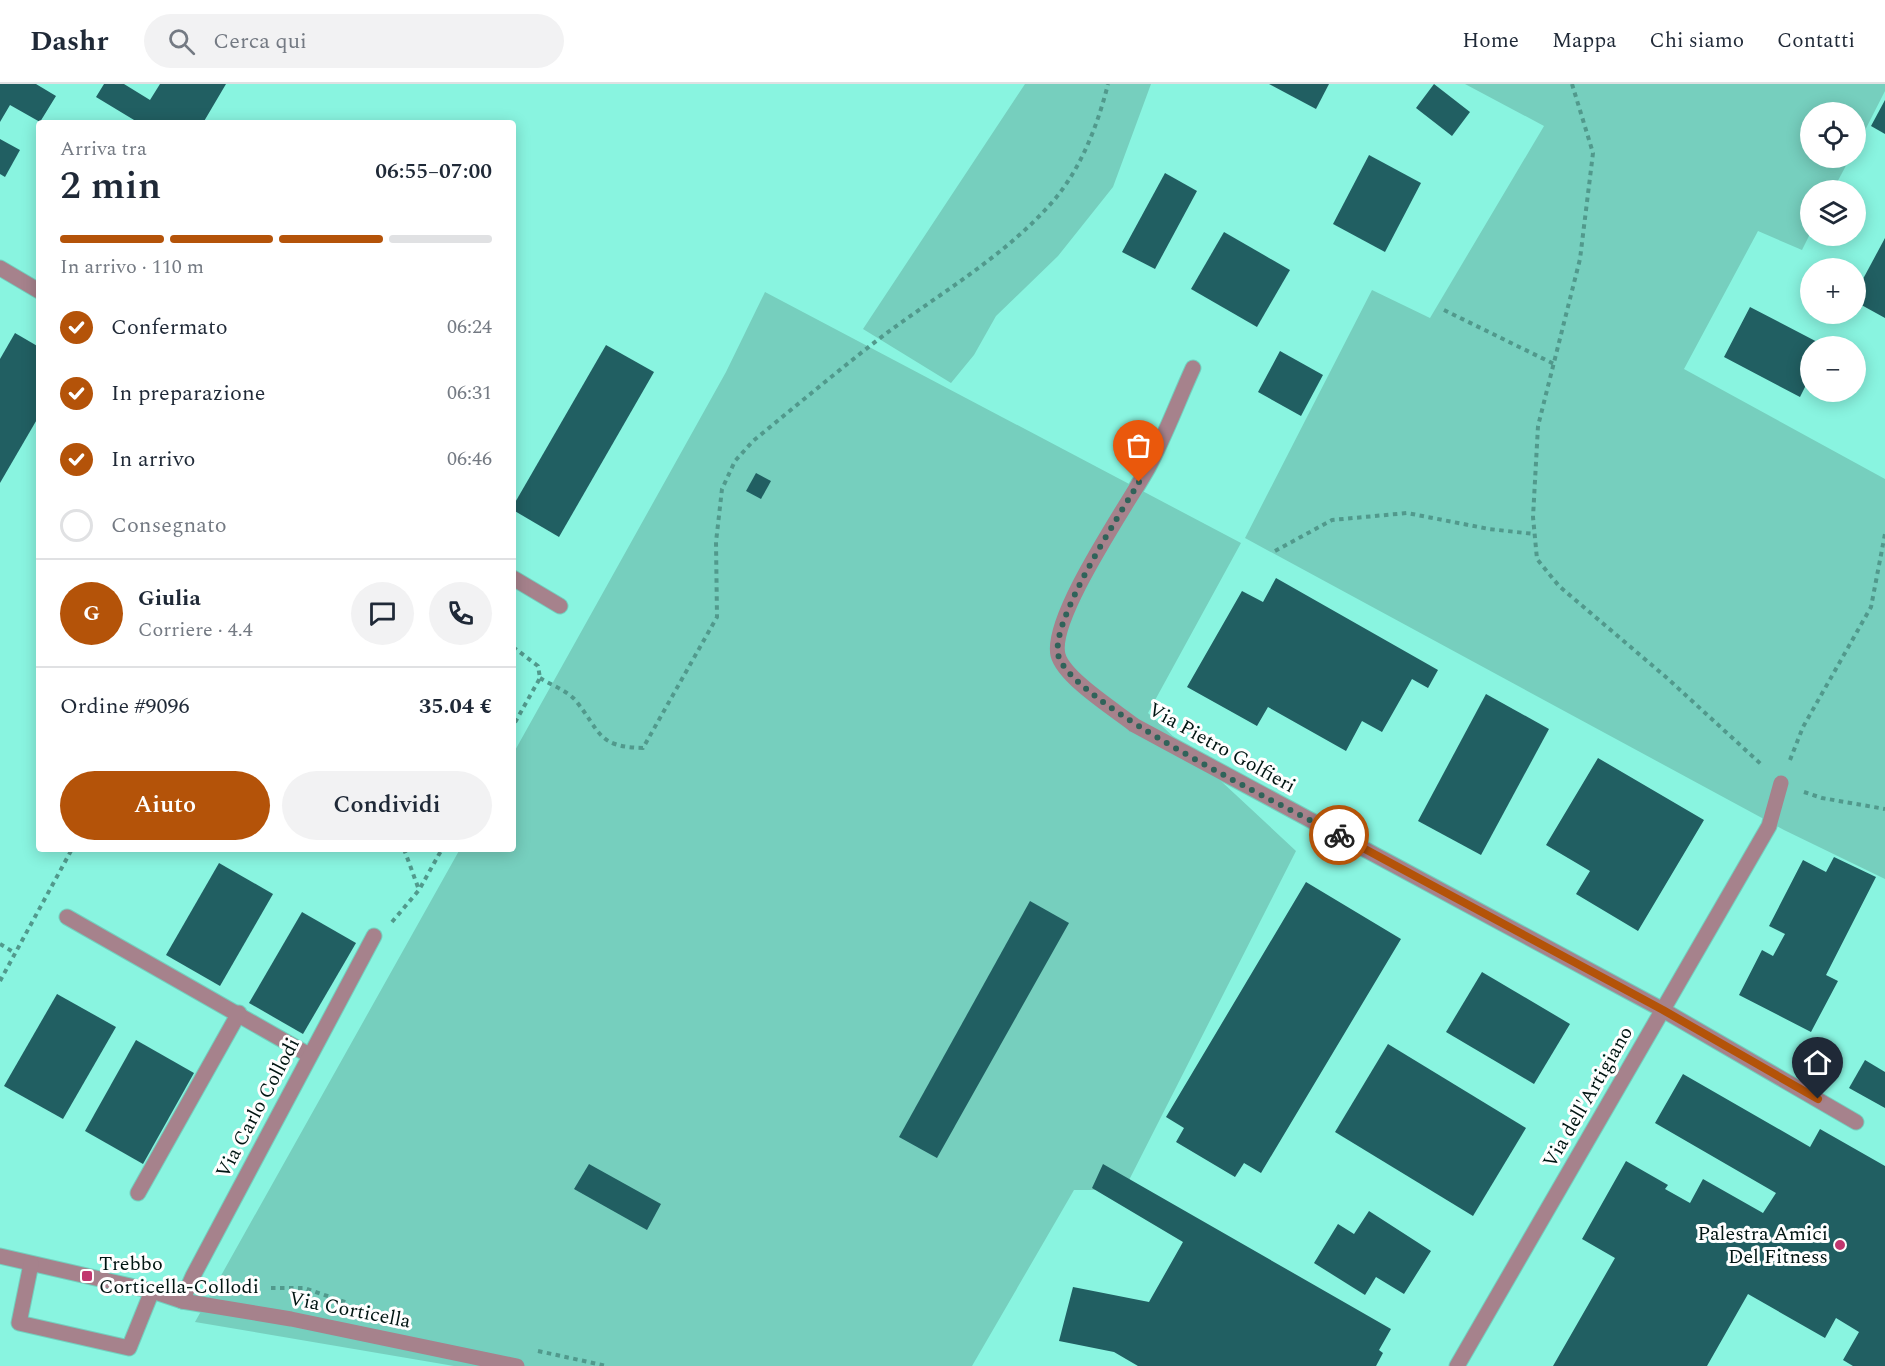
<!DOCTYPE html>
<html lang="it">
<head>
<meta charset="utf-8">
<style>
	:root { --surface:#fff; --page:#f2f2f3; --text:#1f2937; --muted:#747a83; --line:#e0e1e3; --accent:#b45309 }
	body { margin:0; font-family:Spectral,serif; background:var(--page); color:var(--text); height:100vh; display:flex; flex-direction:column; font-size:22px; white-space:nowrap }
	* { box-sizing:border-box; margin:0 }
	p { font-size:20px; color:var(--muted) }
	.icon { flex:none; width:33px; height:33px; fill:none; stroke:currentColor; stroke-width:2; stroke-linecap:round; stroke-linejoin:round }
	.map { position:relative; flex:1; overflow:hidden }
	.side { position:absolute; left:36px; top:36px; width:480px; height:732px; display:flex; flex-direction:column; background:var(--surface); border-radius:6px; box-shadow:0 3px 15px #0003 }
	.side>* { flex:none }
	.fabs { position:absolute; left:1800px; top:18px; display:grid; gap:12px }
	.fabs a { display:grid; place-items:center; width:66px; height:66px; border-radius:50%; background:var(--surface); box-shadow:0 3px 15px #0003; font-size:30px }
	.pin { position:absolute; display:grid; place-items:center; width:51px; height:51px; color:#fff; margin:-62px -26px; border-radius:50% 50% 50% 0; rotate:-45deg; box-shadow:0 0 6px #0007 }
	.pin .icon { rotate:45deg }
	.courier { position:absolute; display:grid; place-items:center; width:60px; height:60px; margin:-30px; border:4px solid #b45309; border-radius:50%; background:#fff; color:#222; box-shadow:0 2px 8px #0007 }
	.overview em { font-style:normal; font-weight:600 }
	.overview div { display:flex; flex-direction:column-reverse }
	.overview { display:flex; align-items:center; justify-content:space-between; height:102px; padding:0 24px }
	h1 { font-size:39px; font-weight:600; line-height:45px }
	.bar { display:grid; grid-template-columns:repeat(4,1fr); gap:9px 6px; align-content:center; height:72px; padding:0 24px }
	.bar i { height:8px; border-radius:4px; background:var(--line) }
	.bar .current { background:var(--accent) }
	.bar p { grid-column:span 4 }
	.line { display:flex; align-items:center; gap:15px; padding:0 24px; border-top:2px solid var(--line) }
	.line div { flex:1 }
	.round { display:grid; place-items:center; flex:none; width:63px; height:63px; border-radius:32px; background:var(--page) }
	ol { padding:0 24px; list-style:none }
	li { display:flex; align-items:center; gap:18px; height:66px }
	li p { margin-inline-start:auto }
	li .icon { padding:6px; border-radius:50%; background:var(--accent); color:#fff; stroke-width:4 }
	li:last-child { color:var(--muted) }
	li i { width:33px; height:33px; border:3px solid var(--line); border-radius:50% }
	.button { display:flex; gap:12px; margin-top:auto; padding:12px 24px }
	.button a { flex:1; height:69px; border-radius:36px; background:var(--accent); color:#fff; font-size:24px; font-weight:600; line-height:69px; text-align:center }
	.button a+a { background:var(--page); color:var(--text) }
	header { display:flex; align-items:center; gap:36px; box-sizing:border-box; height:84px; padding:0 30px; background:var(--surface); border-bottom:2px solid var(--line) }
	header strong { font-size:28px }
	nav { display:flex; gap:33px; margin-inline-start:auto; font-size:21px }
	.search { width:420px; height:54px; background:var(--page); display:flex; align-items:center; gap:15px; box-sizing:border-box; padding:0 21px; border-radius:33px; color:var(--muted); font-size:22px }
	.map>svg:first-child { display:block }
</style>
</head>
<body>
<header>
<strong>Dashr</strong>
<div class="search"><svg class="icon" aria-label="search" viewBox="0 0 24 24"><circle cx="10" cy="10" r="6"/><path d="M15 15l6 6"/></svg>Cerca qui</div>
<nav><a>Home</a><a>Mappa</a><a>Chi siamo</a><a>Contatti</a></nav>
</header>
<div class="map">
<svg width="1885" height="1282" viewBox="0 0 1885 1282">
	<rect width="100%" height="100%" fill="#89f4e0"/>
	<g fill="#76cfbe">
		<path d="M1025 0H1151L1113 103 1058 172 996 232 974 271 951 299 863 245Z"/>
		<path d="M1465 0H1885V7L1856 64V28H1810V74H1850L1833 106H1810V150L1802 166 1758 147 1684 285 1885 395V795L1784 746 1245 454 1372 206 1430 234 1544 42Z"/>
		<path d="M765 208 1241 459 1148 629 1296 767 1124 1106H1074L972 1282H454L195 1238 460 765H513V670L726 288Z"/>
	</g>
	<g fill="#215f62">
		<path d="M0 0H36L56 12 40 38 10 21 0 38Z"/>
		<path d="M104 0H124L150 16 160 0H226L203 39H139L96 13Z"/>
		<path d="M1269 0H1329L1316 25Z"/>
		<path d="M1434 0 1470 28 1452 52 1416 24Z"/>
		<path d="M1885 16V50L1871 42Z"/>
		<path d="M0 55 20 66 5 93 0 90Z"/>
		<path d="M1369 71 1421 99 1385 168 1333 140Z"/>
		<path d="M1165 89 1197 107 1155 185 1122 168Z"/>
		<path d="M1224 148 1290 186 1257 243 1191 205Z"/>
		<path d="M1885 154V234L1856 218V208Z"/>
		<path d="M1750 223 1825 262H1810V293L1800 313 1724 273Z"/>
		<path d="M15 249 39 263V332L0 399V275Z"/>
		<path d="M606 261 654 288 559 453 513 426V422Z"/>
		<path d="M1280 267 1323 291 1301 332 1258 308Z"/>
		<path d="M756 389 771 397 761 415 746 407Z"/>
		<path d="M1276 494 1438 586 1428 604 1412 595 1382 648 1362 637 1346 667 1268 623 1257 642 1187 603 1242 507 1263 518Z"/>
		<path d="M1486 610 1549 645 1481 771 1418 737Z"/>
		<path d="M1598 674 1704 736 1638 847 1576 810 1590 787 1546 761Z"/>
		<path d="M1834 773 1876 793 1826 891 1838 897 1811 948 1739 911 1762 866 1773 872 1785 850 1769 842 1803 776 1826 788Z"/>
		<path d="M219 779 273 810 220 902 166 871Z"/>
		<path d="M1306 798 1401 855 1261 1089 1244 1079 1235 1093 1176 1058 1184 1044 1166 1033Z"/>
		<path d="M1030 817 1069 839 937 1074 899 1053Z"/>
		<path d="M302 828 356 859 303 950 249 919Z"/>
		<path d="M1482 888 1570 940 1534 1000 1446 948Z"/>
		<path d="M57 910 116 943 63 1035 4 1002Z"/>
		<path d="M136 956 194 989 143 1080 85 1047Z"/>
		<path d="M1388 960 1526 1044 1473 1132 1335 1048Z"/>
		<path d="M1865 976 1885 988V1024L1849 1004Z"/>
		<path d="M1683 990 1810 1063 1820 1045 1885 1082V1282H1853L1843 1276 1859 1248 1836 1234 1825 1254 1748 1210 1707 1282H1553L1615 1174 1582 1155 1626 1077 1668 1101 1665 1105 1690 1119 1703 1095 1763 1129 1776 1109 1655 1039Z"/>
		<path d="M589 1080 661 1120 647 1146 574 1105Z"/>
		<path d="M1103 1080 1391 1245 1379 1266 1383 1269 1376 1282H1138L1114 1268 1059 1257 1073 1203 1149 1218 1183 1158 1092 1104Z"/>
		<path d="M1369 1127 1431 1167 1404 1210 1376 1193 1365 1211 1314 1179 1338 1140 1354 1150Z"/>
	</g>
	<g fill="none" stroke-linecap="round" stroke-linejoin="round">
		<g stroke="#73d0bf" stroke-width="17">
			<g id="minor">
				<path d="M0 184 39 207"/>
				<path d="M1193 284C1178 317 1165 352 1148 384 1128 420 1049 534 1058 571 1064 594 1115 626 1134 641L1663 926 1856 1038"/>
				<path d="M513 494 560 522"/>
				<path d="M67 833 309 971"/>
				<path d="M138 1109 239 929"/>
				<path d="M0 1172 152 1207 182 1217 291 1235 517 1282"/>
				<path d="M31 1180 19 1239 129 1264 152 1207"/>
				<path d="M182 1217 193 1192 374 852"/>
				<path d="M1457 1282 1769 742 1781 699"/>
			</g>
		</g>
		<g stroke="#51998c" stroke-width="4" stroke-dasharray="4.5 4.5" stroke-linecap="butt">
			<path d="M1572 0 1593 69 1580 175 1538 342 1533 433 1537 475 1559 502 1667 594 1763 682"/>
			<path d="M1444 226 1554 280"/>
			<path d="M1275 467 1332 436 1407 429 1489 445 1534 450"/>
			<path d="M513 563 538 582 540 594 513 642"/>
			<path d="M540 594C551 601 568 607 576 617 601 648 597 663 643 664L717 533 716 458 722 405 735 377 753 357C797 321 840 285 884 251 942 208 1008 170 1055 115 1082 82 1098 40 1108 0"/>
			<path d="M1790 676 1803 643 1871 523 1885 450"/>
			<path d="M1804 708 1822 714 1885 725"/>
			<path d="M404 765 419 806"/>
			<path d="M392 838 419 806 442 765"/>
			<path d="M0 860 15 869"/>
			<path d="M0 897 72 765"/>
			<path d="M271 1204H304L348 1219"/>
			<path d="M538 1267 607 1282"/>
		</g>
		<use href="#minor" stroke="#a6828c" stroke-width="15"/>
	</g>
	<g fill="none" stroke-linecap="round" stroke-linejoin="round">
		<path stroke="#30635a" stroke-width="6" stroke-dasharray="0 10.8" d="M1139 398C1119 432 1052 534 1058 570 1067 618 1290 725 1339 751"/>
		<path stroke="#b45309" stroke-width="8" d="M1339 751 1663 926 1818 1015"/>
	</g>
	<g fill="#c1376f" stroke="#fefefe" stroke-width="2">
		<circle cx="1840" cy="1161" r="6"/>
		<rect x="81" y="1186" width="12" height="12" rx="3"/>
	</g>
	<g text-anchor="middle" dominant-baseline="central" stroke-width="6" stroke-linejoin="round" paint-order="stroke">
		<g font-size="20" fill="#001512" stroke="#fefefe">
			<text transform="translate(1222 664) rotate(29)">Via Pietro Golfieri</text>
			<text transform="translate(1588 1013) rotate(-60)">Via dell'Artigiano</text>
			<text transform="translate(258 1024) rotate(-62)">Via Carlo Collodi</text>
			<text transform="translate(350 1226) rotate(11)">Via Corticella</text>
		</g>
		<g font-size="20" fill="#001512" stroke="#fefefe" text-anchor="end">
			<text x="1828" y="1150">Palestra Amici<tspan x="1828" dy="23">Del Fitness</tspan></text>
			<text x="99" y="1180" text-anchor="start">Trebbo<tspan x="99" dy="23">Corticella-Collodi</tspan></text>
		</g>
	</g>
</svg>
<div class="fabs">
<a><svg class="icon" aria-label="locate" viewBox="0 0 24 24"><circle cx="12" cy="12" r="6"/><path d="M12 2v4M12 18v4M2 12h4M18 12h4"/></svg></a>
<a><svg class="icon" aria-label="layers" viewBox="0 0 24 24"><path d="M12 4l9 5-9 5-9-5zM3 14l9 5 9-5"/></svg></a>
<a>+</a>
<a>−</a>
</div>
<div class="pin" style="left:1139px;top:398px;background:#ea580c"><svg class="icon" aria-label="bag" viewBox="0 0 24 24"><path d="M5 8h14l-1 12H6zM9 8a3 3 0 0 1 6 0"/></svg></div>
<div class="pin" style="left:1818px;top:1015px;background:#1f2937"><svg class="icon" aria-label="home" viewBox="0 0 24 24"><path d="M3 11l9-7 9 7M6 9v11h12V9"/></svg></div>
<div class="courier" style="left:1339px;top:751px"><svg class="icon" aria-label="bike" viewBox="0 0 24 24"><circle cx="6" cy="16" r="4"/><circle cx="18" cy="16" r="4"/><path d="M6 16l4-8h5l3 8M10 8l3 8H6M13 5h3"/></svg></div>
<section class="side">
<div class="overview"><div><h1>2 min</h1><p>Arriva tra</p></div><em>06:55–07:00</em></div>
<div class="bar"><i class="current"></i><i class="current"></i><i class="current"></i><i></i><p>In arrivo · 110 m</p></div>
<ol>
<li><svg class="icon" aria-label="check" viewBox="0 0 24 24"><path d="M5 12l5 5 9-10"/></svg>Confermato<p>06:24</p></li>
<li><svg class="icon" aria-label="check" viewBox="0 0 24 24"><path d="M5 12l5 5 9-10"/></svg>In preparazione<p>06:31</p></li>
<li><svg class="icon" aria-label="check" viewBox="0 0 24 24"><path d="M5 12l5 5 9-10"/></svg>In arrivo<p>06:46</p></li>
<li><i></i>Consegnato</li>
</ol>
<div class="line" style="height:108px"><b class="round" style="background:var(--accent);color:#fff">G</b><div><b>Giulia</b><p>Corriere · 4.4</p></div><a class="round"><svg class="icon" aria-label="chat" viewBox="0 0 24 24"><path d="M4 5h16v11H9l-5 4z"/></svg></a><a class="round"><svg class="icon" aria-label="phone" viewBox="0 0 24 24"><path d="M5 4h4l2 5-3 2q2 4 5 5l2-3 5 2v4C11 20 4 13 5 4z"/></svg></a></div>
<div class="line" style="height:78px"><div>Ordine #9096</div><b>35.04 €</b></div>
<div class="button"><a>Aiuto</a><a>Condividi</a></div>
</section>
</div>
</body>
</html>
